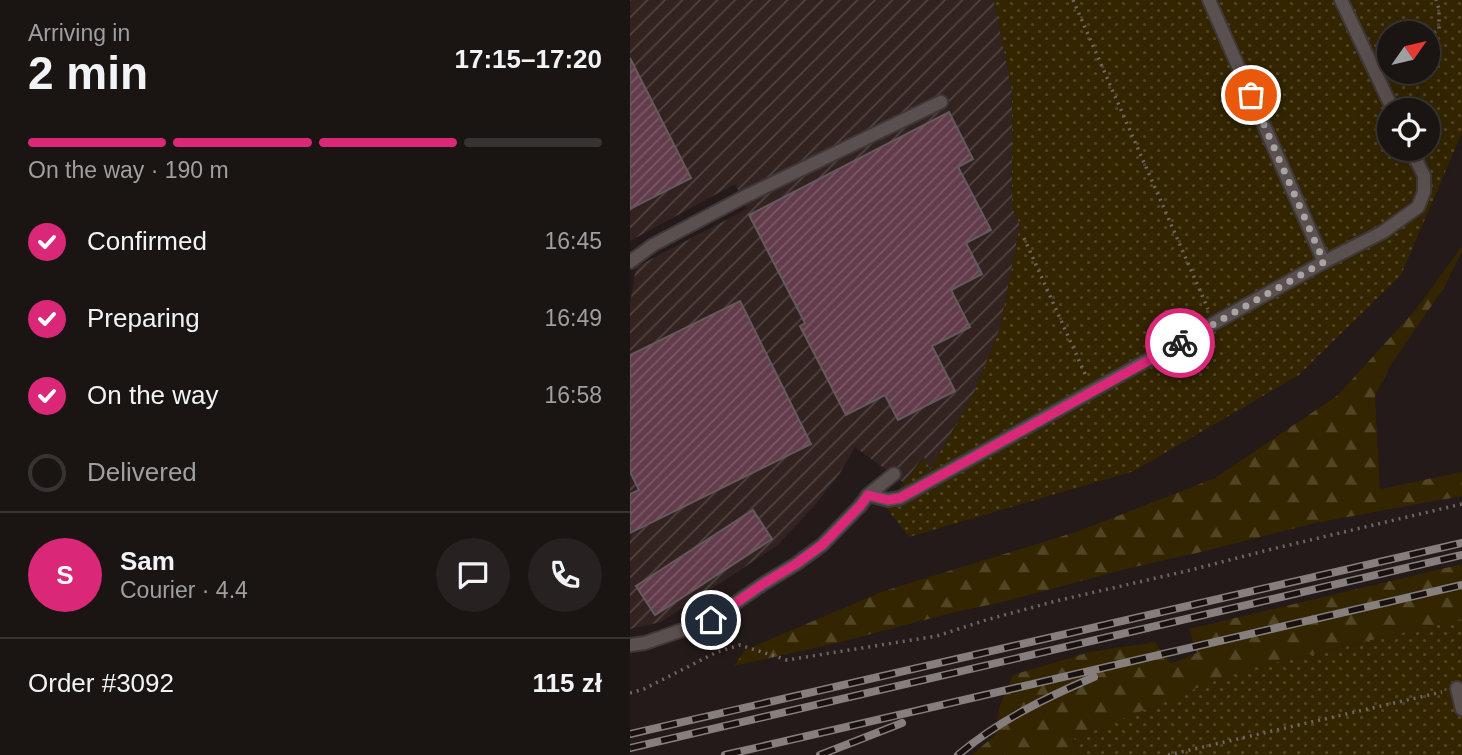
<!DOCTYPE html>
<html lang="en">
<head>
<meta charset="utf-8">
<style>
	:root { --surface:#1a1413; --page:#272121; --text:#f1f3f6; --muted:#9f9ea0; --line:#383333; --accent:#db2777 }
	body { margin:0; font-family:Arial,sans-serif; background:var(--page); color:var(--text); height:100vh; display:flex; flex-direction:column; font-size:26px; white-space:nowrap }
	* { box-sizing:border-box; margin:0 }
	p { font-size:23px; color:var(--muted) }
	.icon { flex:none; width:38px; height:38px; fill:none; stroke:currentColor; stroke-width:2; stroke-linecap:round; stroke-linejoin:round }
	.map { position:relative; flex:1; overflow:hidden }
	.drawer { display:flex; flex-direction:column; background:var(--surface); width:630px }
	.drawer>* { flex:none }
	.needle { width:46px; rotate:56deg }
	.buttons { position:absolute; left:747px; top:21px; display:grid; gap:14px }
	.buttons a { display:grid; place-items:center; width:63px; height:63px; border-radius:50%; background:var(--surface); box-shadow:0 7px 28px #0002,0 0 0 2px var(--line); font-size:35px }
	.pin { position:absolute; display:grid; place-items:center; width:60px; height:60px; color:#fff; margin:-30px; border:4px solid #fff; border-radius:50%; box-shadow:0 2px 7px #0007 }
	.courier { position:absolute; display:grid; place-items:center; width:70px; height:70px; margin:-35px; border:5px solid #db2777; border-radius:50%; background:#fff; color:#222; box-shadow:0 2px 9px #0007 }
	.headline em { font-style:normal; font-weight:700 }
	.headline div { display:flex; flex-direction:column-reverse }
	.headline { display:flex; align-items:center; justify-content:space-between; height:119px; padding:0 28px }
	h1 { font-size:46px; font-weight:700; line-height:52px }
	.bar { display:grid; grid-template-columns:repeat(4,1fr); gap:10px 7px; align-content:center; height:84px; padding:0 28px }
	.bar i { height:9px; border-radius:5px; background:var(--line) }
	.bar .selected { background:var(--accent) }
	.bar p { grid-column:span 4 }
	.line { display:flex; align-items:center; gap:18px; padding:0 28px; border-top:2px solid var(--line) }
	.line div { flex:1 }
	.round { display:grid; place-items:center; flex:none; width:74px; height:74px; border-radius:37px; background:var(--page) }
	ol { padding:0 28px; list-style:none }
	li { display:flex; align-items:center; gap:21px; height:77px }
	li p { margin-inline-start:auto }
	li .icon { padding:7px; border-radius:50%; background:var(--accent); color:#fff; stroke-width:4 }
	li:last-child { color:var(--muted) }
	li i { width:38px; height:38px; border:4px solid var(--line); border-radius:50% }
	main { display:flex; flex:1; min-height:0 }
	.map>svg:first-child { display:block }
</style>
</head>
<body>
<main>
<section class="drawer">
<div class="headline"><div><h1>2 min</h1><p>Arriving in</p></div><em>17:15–17:20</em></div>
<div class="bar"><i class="selected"></i><i class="selected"></i><i class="selected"></i><i></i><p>On the way · 190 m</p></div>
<ol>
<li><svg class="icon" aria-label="check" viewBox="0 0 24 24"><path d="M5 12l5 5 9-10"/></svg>Confirmed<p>16:45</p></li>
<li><svg class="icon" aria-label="check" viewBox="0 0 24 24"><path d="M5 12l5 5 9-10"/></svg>Preparing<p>16:49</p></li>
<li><svg class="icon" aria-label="check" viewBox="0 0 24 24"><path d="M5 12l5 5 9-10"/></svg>On the way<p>16:58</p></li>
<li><i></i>Delivered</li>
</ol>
<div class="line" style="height:126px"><b class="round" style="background:var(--accent);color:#fff">S</b><div><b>Sam</b><p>Courier · 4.4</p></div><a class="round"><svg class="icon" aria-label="chat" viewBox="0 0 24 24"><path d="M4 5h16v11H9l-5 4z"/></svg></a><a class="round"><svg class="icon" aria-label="phone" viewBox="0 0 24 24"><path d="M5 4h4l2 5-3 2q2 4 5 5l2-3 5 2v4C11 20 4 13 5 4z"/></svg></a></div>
<div class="line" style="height:91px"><div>Order #3092</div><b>115 zł</b></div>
</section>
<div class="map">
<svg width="832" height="755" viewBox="0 0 832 755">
	<defs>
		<pattern id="industrial-furrows" width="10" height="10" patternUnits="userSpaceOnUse" patternTransform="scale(1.75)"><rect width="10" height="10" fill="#322321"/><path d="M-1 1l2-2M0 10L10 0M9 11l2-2" fill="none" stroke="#504341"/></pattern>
		<pattern id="forest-firs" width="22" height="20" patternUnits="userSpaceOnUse" patternTransform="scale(1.75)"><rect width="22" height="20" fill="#332500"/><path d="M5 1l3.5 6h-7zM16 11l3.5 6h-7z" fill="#514525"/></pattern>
		<pattern id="garden-dots" width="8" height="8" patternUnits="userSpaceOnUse" patternTransform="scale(1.75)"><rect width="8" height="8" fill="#332500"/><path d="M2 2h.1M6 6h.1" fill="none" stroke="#514525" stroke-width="1.8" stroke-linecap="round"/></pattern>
		<pattern id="building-hatch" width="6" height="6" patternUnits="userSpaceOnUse" patternTransform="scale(1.75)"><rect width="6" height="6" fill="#623c4a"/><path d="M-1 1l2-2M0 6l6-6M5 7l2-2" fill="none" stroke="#795864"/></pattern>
	</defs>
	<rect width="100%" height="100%" fill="#231a19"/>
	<path fill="url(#industrial-furrows)" d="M0 0H364L382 92V207L390 225 370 328 344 393 300 471 293 457 274 483 225 447 210 473 185 505 148 545 31 622 0 629V305L6 267 117 209 105 184 0 241Z"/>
	<g fill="url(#forest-firs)">
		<path d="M832 246V252L813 289 762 363 745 396 750 489 832 472V496L685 523 571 552 496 569 377 601 325 612 207 643 104 666 115 650 254 591 449 531 585 478 708 395 787 308Z"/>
		<path d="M832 564V619L606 672 444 740 449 755H342L365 735 370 705 383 675 460 652 525 642 541 664 567 653 559 629Z"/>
	</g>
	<g fill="url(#garden-dots)" fill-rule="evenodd">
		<path d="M364 0H832V133L771 275 669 375 504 471 279 537 254 505 276 481 294 457 300 470 344 393 370 328 390 225 382 207V92ZM760 33H798V72H760ZM760 110H798V149H760Z"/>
		<path d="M832 619V755H449L444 739 606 672Z"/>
	</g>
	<g fill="url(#building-hatch)" stroke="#645a5d" stroke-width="2">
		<path d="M0 58 61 178 0 209Z"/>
		<path d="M319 112 343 159 328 167 361 230 336 243 352 274 321 290 340 327 302 346 325 391 268 420 255 395 216 415 170 326 175 323 119 215Z"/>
		<path d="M110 301 181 444 0 533V494L9 490 0 472V355Z"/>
		<path d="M123 510 142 539 25 615 6 586Z"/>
	</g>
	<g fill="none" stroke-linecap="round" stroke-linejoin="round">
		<g stroke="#3f3838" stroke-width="16">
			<g id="service">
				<path d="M579 0 694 262"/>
				<path d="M711 0 763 110"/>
				<path d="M0 262 23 245 112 198 311 102"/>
				<path d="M238 495 264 474"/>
				<path d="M0 645 15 643 81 620 133 584 166 564 192 545 230 506 238 495 258 500 270 498 694 262 753 232 788 207 794 192V176L781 149"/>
				<path d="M827 688 832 709"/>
			</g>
		</g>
		<g stroke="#6d6665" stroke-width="3.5" stroke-dasharray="2 5" stroke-linecap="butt">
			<path d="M443 0 578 309"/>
			<path d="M798 36 809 30V9L806 0"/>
			<path d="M394 238 456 376"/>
			<path d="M0 693 14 689 87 652 110 645 157 660 307 636 356 620 426 601 561 570 638 550 832 504"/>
			<path d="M538 755 812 692"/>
		</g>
		<use href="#service" stroke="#5a504f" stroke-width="12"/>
		<g stroke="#867f7e" stroke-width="8">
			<g id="rail">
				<path d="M0 734 832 543"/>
				<path d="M0 748 832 555"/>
				<path d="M95 755 832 585"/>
				<path d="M190 755 272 723"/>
				<path d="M328 755C368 721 417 697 464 677"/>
			</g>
		</g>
		<use href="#rail" stroke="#191110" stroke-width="5" stroke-dasharray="16" stroke-linecap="butt"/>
	</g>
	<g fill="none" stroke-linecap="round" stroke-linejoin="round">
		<path stroke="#aaa3a2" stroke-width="7" stroke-dasharray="0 12.6" d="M550 343 694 262 621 95"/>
		<path stroke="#db2777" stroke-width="9" d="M81 620 133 584 166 564 192 545 230 506 238 495 258 500 270 498 550 343"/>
	</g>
</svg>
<div class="buttons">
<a><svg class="needle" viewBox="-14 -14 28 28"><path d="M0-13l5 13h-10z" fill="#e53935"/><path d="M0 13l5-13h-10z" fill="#9f9ea0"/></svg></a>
<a><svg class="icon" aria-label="locate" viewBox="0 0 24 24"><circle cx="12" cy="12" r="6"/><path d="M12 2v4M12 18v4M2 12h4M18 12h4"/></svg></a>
</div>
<div class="pin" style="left:621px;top:95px;background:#ea580c"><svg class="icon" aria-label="bag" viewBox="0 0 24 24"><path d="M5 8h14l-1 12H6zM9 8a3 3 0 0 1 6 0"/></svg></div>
<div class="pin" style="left:81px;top:620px;background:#1f2937"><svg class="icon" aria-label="home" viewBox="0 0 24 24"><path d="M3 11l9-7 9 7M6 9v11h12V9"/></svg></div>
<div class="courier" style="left:550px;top:343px"><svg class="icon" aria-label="bike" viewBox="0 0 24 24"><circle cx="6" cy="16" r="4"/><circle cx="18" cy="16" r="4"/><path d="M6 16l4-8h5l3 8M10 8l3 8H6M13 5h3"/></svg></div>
</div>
</main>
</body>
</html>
